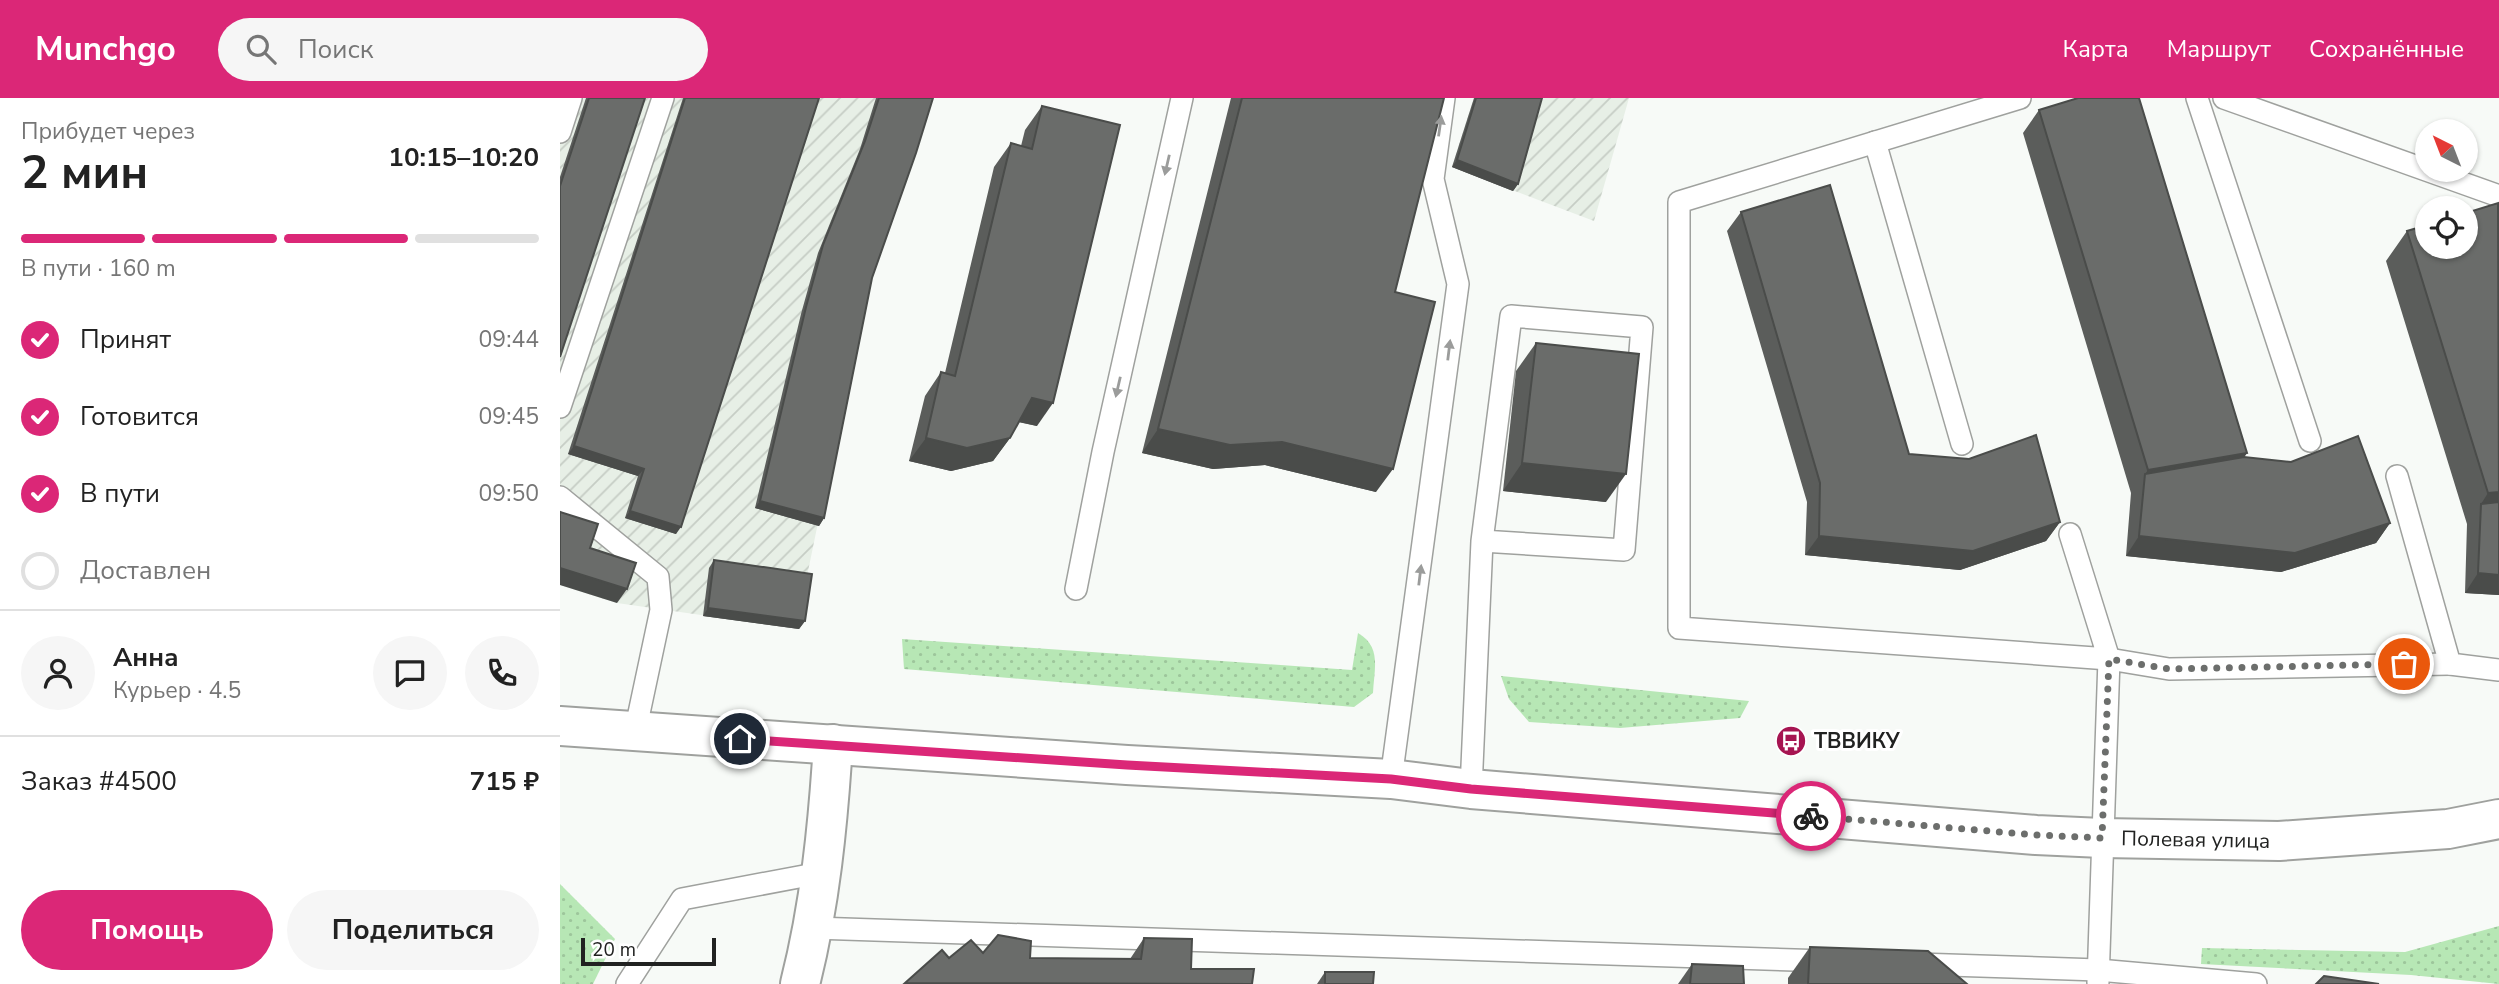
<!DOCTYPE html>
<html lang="ru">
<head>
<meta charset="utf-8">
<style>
	:root { --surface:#fff; --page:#f6f6f6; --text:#222; --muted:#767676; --line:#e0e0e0; --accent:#db2777 }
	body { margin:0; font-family:"Nunito Sans",sans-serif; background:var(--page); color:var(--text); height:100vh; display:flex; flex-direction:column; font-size:26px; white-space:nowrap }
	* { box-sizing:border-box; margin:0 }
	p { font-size:23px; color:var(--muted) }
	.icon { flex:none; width:38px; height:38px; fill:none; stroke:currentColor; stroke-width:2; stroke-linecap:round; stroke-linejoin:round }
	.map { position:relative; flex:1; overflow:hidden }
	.panel { display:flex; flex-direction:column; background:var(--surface); width:560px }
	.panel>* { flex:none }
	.needle { width:46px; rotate:318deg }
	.controls { position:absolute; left:1855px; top:21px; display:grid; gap:14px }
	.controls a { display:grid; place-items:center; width:63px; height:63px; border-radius:50%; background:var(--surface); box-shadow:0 2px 5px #0004; font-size:35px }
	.scale { position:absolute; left:21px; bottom:18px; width:135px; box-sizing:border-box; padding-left:7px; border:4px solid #212221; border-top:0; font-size:19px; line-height:24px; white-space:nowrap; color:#212221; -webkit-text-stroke:5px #fff; paint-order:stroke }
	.pin { position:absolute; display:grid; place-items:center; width:60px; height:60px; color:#fff; margin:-30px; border:4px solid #fff; border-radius:50%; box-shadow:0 2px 7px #0007 }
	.courier { position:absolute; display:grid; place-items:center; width:70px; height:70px; margin:-35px; border:5px solid #db2777; border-radius:50%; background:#fff; color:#222; box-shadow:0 2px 9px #0007 }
	.overview em { font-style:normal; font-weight:700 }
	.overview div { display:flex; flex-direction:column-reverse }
	.overview { display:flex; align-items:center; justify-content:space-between; height:119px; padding:0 21px }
	h1 { font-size:46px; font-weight:700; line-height:52px }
	.bar { display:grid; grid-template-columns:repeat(4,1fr); gap:10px 7px; align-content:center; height:84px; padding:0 21px }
	.bar i { height:9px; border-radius:5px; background:var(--line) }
	.bar .selected { background:var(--accent) }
	.bar p { grid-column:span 4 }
	.line { display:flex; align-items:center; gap:18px; padding:0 21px; border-top:2px solid var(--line) }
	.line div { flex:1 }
	.round { display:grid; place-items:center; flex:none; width:74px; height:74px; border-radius:37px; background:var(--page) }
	ol { padding:0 21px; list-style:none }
	li { display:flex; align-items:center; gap:21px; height:77px }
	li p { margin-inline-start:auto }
	li .icon { padding:7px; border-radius:50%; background:var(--accent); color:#fff; stroke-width:4 }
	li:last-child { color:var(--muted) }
	li i { width:38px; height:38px; border:4px solid var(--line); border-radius:50% }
	.cta { display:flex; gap:14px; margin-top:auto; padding:14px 21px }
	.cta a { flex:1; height:80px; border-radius:42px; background:var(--accent); color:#fff; font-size:28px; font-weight:700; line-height:80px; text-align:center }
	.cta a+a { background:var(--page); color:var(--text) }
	header { display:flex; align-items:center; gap:42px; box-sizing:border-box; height:98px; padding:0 35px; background:var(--accent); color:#fff }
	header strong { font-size:33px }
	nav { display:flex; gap:38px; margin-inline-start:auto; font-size:24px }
	.search { width:490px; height:63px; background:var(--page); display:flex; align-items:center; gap:18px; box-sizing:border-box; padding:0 24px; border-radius:38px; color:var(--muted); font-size:26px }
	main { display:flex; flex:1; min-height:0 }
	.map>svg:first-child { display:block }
</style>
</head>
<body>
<header>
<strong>Munchgo</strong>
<div class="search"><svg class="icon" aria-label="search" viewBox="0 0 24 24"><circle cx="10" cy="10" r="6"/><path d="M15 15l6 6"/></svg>Поиск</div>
<nav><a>Карта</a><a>Маршрут</a><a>Сохранённые</a></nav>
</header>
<main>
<section class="panel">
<div class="overview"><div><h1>2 мин</h1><p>Прибудет через</p></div><em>10:15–10:20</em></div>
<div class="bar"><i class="selected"></i><i class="selected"></i><i class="selected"></i><i></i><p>В пути · 160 m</p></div>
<ol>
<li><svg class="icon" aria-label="check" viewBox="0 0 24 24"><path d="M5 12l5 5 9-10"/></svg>Принят<p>09:44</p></li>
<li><svg class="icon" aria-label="check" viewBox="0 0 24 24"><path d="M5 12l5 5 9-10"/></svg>Готовится<p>09:45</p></li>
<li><svg class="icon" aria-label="check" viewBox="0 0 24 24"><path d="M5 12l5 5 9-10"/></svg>В пути<p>09:50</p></li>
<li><i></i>Доставлен</li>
</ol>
<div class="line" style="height:126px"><a class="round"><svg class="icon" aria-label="person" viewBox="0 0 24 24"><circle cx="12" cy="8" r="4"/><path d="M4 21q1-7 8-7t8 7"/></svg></a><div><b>Анна</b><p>Курьер · 4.5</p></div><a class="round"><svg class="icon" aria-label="chat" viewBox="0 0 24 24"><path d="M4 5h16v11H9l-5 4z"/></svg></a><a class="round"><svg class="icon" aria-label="phone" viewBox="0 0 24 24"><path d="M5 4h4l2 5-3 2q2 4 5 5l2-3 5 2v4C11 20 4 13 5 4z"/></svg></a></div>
<div class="line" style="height:91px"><div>Заказ #4500</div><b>715 ₽</b></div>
<div class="cta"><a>Помощь</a><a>Поделиться</a></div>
</section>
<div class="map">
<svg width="1939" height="886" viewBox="0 0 1939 886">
	<defs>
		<pattern id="industrial-furrows" width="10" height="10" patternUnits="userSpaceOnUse" patternTransform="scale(1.75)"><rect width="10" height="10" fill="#e7efe6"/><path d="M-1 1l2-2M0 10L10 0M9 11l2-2" fill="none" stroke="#c6cdc5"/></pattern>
		<pattern id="grass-dots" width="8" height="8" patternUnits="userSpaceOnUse" patternTransform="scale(1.75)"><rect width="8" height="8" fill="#b7e7b5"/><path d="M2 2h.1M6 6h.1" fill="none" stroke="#9dc69b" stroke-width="1.8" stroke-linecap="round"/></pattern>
	</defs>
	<rect width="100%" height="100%" fill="#f7faf7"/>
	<g fill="url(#industrial-furrows)">
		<path d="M0 0H370L307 187 246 483 239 531 57 505 0 487Z"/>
		<path d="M914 0H1069L1034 123 892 69Z"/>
	</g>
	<g fill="url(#grass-dots)">
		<path d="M798 535C822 549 814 571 813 595L794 609 344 571 342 541 792 572Z"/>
		<path d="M941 578 1189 603 1180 620 1060 630 969 624 949 601Z"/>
		<path d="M0 786 55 841 33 886H0Z"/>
		<path d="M1939 828V886L1851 877 1641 866 1642 850 1845 854Z"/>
	</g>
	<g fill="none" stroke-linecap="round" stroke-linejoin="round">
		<g stroke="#9fa19e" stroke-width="24">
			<g id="lane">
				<path d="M1460 0 1119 104V530L1549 561 1510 436"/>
				<path d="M1637 0 1750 343"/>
				<path d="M1664 0 1939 98"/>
				<path d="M0 34 11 0"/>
				<path d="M1315 44 1402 346"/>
				<path d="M0 309 103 0"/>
				<path d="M1837 378 1890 566 1939 572"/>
				<path d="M0 399 98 479 101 512 75 634"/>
				<path d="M516 491 543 354 622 0"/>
				<path d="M831 681 898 186 873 81 884 0"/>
				<path d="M911 691 922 443 951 218 1082 229 1064 452 922 443"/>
				<path d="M254 830 1267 863"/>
				<path d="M1358 866 1538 872 1696 886"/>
				<path d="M1538 884 1549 561 1609 571 1890 566"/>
				<path d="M67 886 122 801 260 775"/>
			</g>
		</g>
		<g stroke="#9fa19e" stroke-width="42">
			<path id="street" d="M240 886C260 807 268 727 273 646"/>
		</g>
		<g stroke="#9fa19e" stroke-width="42">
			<g id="secondary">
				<path id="s1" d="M0 628 567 667 831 681 911 691 1476 737 1542 740 1719 743 1888 731 1939 721"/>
			</g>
		</g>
		<use href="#lane" stroke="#fff" stroke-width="21"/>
		<use href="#street" stroke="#fff" stroke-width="38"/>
		<use href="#secondary" stroke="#fff" stroke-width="38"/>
	</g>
	<g fill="#5b5d5b">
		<path d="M26 0H85L0 259V79Z"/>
		<path d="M123 0H259L116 436 65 420 78 378 8 356Z"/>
		<path d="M316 0H373L312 180 264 420 259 428 195 410 241 216 258 155 300 51Z"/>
		<path d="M671 0H884L835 194 816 394 705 367 653 371 582 355Z"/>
		<path d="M914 0H982L958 86 953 93 892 69Z"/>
		<path d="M482 8 477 328 458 324 450 340 433 363 391 373 349 363 365 298 381 274 385 275 434 69 451 45 461 48 465 32Z"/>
		<path d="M1479 12 1687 355 1684 359 1830 425 1816 445 1721 474 1566 458 1571 395 1463 35Z"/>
		<path d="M1939 107V497L1905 495 1907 426 1826 163 1847 133Z"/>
		<path d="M1181 114 1349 356 1500 424 1486 443 1400 472 1245 457 1247 404 1167 133Z"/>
		<path d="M976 245 1046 404 943 393 956 273Z"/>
		<path d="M154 462 245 523 239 531 143 518 149 470Z"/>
		<path d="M584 840 631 871 692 886H344L382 852 389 860 423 855 470 860 570 861Z"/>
		<path d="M1250 849 1407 886H1228V880Z"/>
		<path d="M1132 866 1184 886H1118Z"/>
		<path d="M765 874 813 886H757Z"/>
	</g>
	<g fill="#4a4c4a">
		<path d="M897 62 958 86 953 93 892 69Z"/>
		<path d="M472 300 493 305 477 328 455 323Z"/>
		<path d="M598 331 722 344 833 371 816 394 705 367 653 371 582 355Z"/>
		<path d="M366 340H450L433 363 391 373 349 363Z"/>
		<path d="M14 348 84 371 78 378 8 356Z"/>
		<path d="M1687 355 1671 378 1585 376 1588 372Z"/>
		<path d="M962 365 1066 376 1046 404 943 393Z"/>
		<path d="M1939 394V421L1921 406 1928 395Z"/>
		<path d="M200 403 264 420 259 428 195 410Z"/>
		<path d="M70 413 121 429 116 436 65 420Z"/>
		<path d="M1500 424 1486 443 1400 472 1245 457 1259 438Z"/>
		<path d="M1830 425 1816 445 1721 474 1566 458 1579 438Z"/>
		<path d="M0 470 67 491 57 505 0 487Z"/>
		<path d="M1918 475 1939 477V497L1905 495Z"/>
		<path d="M148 510 245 523 239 531 143 518Z"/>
	</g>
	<g fill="#6a6c6a" stroke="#4a4c4a" stroke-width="2">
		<path d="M29 0H85L0 259V88Z"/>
		<path d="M125 0H259L121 429 70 413 84 371 14 348Z"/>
		<path d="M319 0H373L356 55 312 180 264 420 200 403 246 209 263 147 305 43Z"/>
		<path d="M682 0H884L835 194 875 204 833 371 722 344 670 347 598 331Z"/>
		<path d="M916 0H982L958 86 897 62Z"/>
		<path d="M1518 0H1579L1687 355 1588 372 1479 12Z"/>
		<path d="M482 8 560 27 493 305 472 300 450 340 407 350 366 340 381 274 395 278 451 45 472 51Z"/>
		<path d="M1270 87 1349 356 1409 361 1476 337 1500 424 1413 453 1259 438 1260 385 1181 114Z"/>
		<path d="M1938 105 1939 394 1928 395 1847 133 1867 127V149H1906V115Z"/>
		<path d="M976 245 1079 256 1066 376 962 365Z"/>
		<path d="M1798 338 1830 425 1735 455 1579 438 1585 376 1684 359 1731 364Z"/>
		<path d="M1939 404V477L1918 475 1921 406Z"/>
		<path d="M0 414 38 426 30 450 76 465 67 491 0 470Z"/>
		<path d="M154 462 252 476 245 523 148 510Z"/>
		<path d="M438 837 471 843 470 860 581 861 584 840 632 841 631 871H694L692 886 345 885 382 852 389 860 411 842 423 855Z"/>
		<path d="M1250 849 1368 853 1407 886H1248Z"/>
		<path d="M1132 866 1183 868 1184 886H1130Z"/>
		<path d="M765 874H814L813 886H765Z"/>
		<path d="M1764 878 1819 886H1756Z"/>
	</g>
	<defs><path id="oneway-solid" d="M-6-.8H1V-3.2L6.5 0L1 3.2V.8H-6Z" transform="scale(1.75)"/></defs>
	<g fill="#9b9c9b">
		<use href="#oneway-solid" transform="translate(880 28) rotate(-82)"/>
		<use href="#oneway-solid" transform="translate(607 67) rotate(103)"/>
		<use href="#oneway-solid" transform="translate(889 252) rotate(-83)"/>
		<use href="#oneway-solid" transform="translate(558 289) rotate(103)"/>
		<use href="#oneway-solid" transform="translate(860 477) rotate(-83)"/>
	</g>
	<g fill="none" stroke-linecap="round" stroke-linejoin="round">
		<path stroke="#6c6e6c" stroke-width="7" stroke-dasharray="0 12.6" d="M1251 718 1476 737 1542 740 1549 561 1609 571 1844 566"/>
		<path stroke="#db2777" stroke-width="9" d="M180 641 567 667 831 681 911 691 1251 718"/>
	</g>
	<defs>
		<g id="bus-disc" transform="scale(1.575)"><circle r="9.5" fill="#a61451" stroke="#fff"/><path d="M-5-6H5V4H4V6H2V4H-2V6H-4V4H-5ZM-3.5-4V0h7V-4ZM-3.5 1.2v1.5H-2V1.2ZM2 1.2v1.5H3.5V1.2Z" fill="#fff"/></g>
	</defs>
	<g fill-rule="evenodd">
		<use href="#bus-disc" x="1231" y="643"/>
	</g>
	<g text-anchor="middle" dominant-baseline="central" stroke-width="6" stroke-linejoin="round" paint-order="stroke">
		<g font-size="21" font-weight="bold" fill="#212221" stroke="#fff" text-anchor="start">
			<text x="1254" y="643">ТВВИКУ</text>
		</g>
		<g font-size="21" fill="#212221" stroke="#fff">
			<text stroke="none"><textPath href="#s1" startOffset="1640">Полевая улица</textPath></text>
		</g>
	</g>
</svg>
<div class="controls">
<a><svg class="needle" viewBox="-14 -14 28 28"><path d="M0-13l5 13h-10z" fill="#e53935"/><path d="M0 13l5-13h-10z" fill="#767676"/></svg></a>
<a><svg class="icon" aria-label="locate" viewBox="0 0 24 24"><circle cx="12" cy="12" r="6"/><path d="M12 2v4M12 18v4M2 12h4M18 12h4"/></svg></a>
</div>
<div class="scale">20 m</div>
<div class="pin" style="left:1844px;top:566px;background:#ea580c"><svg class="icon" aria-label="bag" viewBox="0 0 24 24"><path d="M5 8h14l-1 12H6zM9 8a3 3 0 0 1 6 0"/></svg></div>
<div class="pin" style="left:180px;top:641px;background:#1f2937"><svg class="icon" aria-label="home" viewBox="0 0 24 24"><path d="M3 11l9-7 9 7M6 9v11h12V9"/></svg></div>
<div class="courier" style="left:1251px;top:718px"><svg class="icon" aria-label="bike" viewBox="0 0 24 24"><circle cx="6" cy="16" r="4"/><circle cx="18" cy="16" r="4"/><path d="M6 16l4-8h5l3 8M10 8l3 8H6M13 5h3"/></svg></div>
</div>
</main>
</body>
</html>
